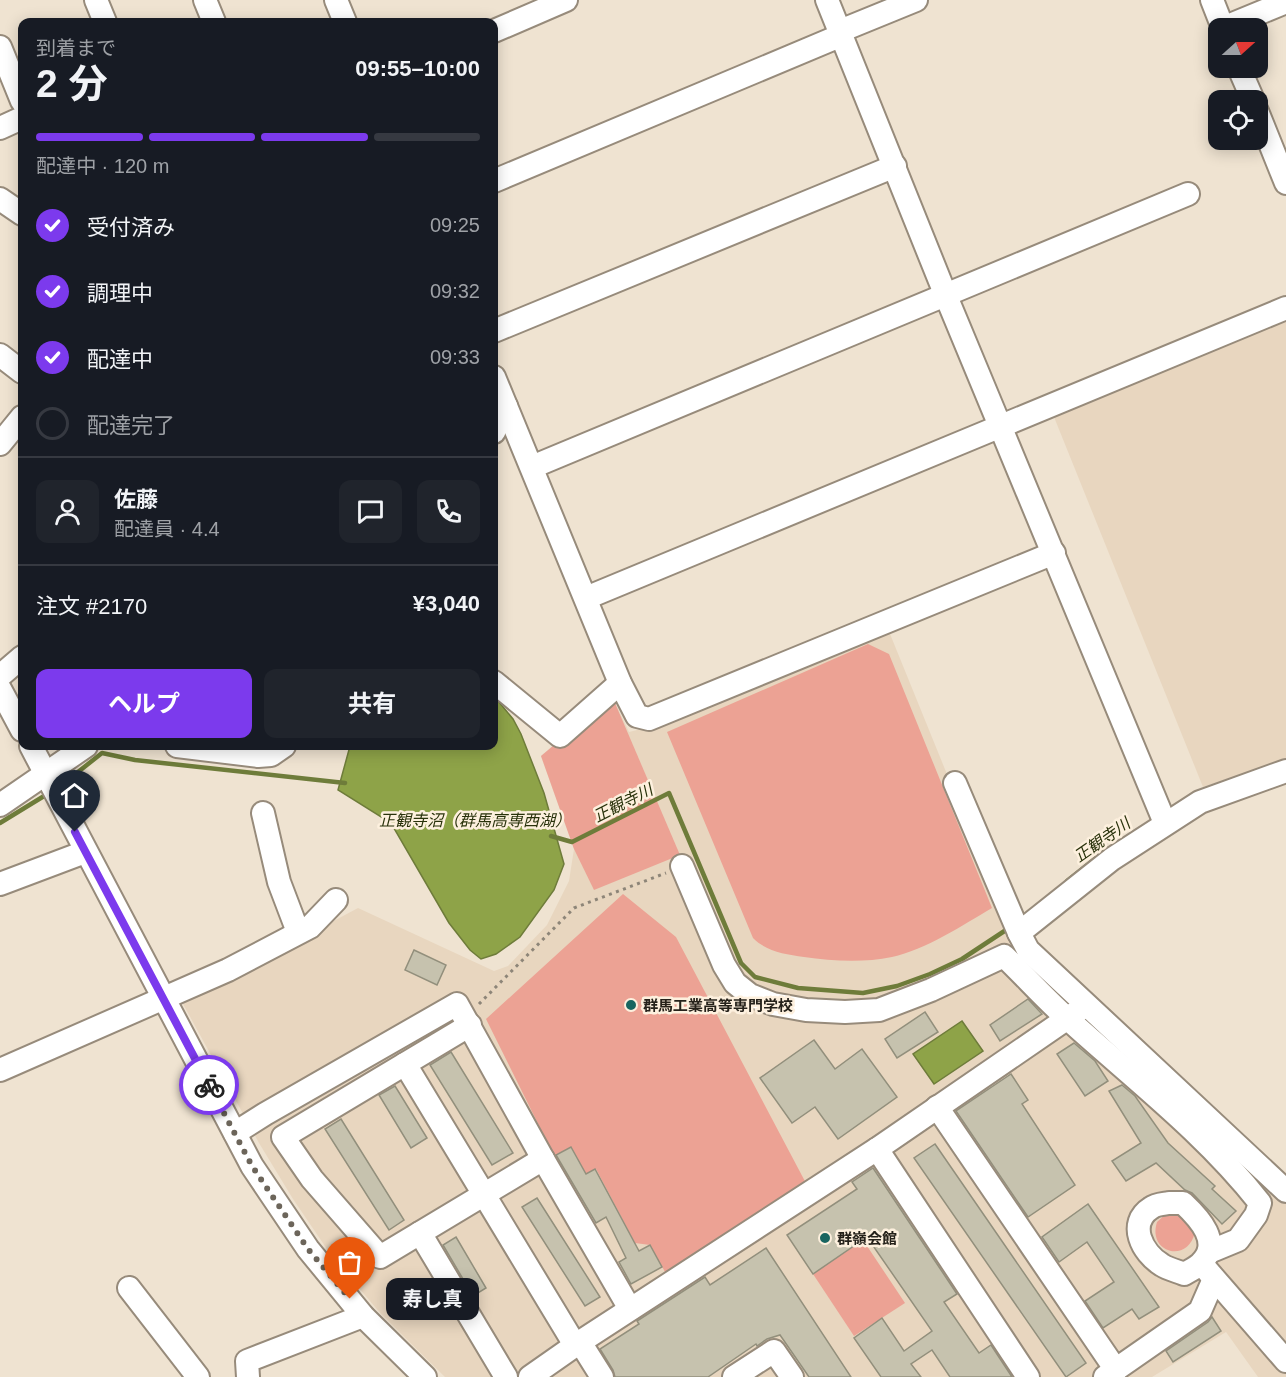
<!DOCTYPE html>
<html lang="ja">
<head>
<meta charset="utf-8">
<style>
	:root { --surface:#171b24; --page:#20242c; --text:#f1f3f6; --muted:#9ea1a6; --line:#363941; --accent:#7c3aed }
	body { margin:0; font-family:Arial,"Noto Sans JP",sans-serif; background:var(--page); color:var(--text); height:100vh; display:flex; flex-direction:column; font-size:22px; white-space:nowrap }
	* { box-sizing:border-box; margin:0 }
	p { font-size:20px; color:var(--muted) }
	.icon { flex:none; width:33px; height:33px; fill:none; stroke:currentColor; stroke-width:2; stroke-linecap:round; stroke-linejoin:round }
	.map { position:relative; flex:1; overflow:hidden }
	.sheet { position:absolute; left:18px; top:18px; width:480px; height:732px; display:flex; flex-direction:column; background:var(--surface); border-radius:12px; box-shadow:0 3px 15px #0003 }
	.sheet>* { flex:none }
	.needle { width:39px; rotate:69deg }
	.tools { position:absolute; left:1208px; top:18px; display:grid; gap:12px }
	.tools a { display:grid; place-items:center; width:60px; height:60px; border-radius:12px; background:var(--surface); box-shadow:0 3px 15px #0003; font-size:30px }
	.pin { position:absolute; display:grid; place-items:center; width:51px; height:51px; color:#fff; margin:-62px -26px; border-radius:50% 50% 50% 0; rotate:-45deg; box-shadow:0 0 6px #0007 }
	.pin .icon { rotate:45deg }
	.courier { position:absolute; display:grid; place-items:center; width:60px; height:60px; margin:-30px; border:4px solid #7c3aed; border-radius:50%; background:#fff; color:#222; box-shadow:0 2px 8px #0007 }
	.bubble { position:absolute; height:42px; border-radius:12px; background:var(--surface); box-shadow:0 3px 15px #0003; font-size:20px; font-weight:700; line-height:42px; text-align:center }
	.head em { font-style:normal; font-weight:700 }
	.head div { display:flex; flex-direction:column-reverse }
	.head { display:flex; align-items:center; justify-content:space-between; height:102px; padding:0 18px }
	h1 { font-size:39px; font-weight:700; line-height:45px }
	.bar { display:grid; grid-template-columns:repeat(4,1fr); gap:9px 6px; align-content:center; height:72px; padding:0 18px }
	.bar i { height:8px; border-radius:4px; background:var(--line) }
	.bar .on { background:var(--accent) }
	.bar p { grid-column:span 4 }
	.line { display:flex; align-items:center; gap:15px; padding:0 18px; border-top:2px solid var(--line) }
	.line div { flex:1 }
	.round { display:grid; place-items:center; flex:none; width:63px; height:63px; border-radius:12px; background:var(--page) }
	ol { padding:0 18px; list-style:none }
	li { display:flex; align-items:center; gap:18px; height:66px }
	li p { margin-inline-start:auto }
	li .icon { padding:6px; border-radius:50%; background:var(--accent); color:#fff; stroke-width:4 }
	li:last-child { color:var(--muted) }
	li i { width:33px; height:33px; border:3px solid var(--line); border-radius:50% }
	.primary-button { display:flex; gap:12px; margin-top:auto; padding:12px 18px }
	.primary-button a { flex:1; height:69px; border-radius:12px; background:var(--accent); color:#fff; font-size:24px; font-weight:700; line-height:69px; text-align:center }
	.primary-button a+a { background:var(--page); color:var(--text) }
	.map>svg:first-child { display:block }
</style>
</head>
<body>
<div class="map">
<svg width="1286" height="1377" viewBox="0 0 1286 1377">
	<rect width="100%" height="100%" fill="#efe3d1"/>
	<g fill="#e8d6bf">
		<path d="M1286 318V759L1203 787 1052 412Z"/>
		<path d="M888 629 1007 922 1286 1200V1377H1258L1226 1332 1152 1377H445L381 1314 331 1255 293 1199 259 1143 182 1002 358 908 494 971 508 966 547 925 569 881 574 849 541 756 612 696 629 732 649 727Z"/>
	</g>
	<g fill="#eca294">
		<path d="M868 644 889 654 992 908C963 925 925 950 892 957 863 963 832 961 804 957 785 954 767 952 753 938L667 732Z"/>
		<path d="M612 696 680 855 594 890 574 849 541 756Z"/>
		<path d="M623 894 676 937 808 1187 669 1279 650 1245 635 1243 596 1169 586 1174 571 1147 554 1156 486 1019Z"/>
		<path d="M1180 1212 1195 1232C1188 1264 1147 1253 1157 1222L1167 1213Z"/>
		<path d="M863 1240 905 1303 854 1336 813 1274Z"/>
	</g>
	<g fill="#8ea348" stroke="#6e7c3a" stroke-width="1.5">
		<path d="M494 696 513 719 521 734 544 793 564 864 554 890 520 937 496 954 481 959 470 950 449 923 391 823 338 790 350 746H494Z"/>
		<path d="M962 1021 983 1051 934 1084 913 1054Z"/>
	</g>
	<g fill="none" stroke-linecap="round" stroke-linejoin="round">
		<g stroke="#6e7c3a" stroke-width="4.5">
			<path d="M59 787 102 753 135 760 345 783"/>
			<path d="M0 823 49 793"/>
			<path d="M551 836 572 842 669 793 741 963 755 977 798 988 863 993 897 986 930 974 962 959 1009 928"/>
			<path d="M1067 881 1105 851"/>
		</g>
	</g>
	<g fill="#c6c2ae" stroke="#928f7c" stroke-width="1.5">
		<path d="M414 950 446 965 437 985 405 970Z"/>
		<path d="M1028 999 1042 1014 1000 1041 990 1025Z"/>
		<path d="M925 1012 938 1032 897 1058 885 1039Z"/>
		<path d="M814 1040 835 1069 862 1049 897 1097 838 1139 815 1107 792 1123 760 1078Z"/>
		<path d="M1074 1043 1095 1061 1108 1081 1085 1096 1057 1054Z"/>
		<path d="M451 1052 513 1153 492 1165 430 1065Z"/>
		<path d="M1011 1074 1028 1100 1022 1104 1075 1185 1028 1217 956 1111Z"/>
		<path d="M1122 1085 1135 1096 1168 1143 1215 1186 1212 1189 1236 1211 1222 1224 1192 1193 1185 1190 1156 1163 1126 1181 1112 1161 1141 1143 1109 1091Z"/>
		<path d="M395 1086 427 1138 411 1148 379 1095Z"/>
		<path d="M341 1119 404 1220 389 1230 325 1129Z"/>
		<path d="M935 1144 1086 1363 1066 1377 914 1158Z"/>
		<path d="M571 1147 586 1174 595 1169 639 1251 650 1245 662 1267 631 1284 619 1262 626 1258 606 1217 596 1223 556 1155Z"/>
		<path d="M873 1168 957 1294 944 1302 979 1353 991 1345 1012 1377H950L932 1350 911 1364 921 1377H881L854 1338 882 1318 904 1351 932 1331 867 1237 813 1274 787 1235 857 1189 852 1182Z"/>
		<path d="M537 1198 600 1297 585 1306 522 1207Z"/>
		<path d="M1088 1204 1159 1307 1139 1319 1132 1309 1103 1328 1085 1301 1114 1282 1087 1242 1059 1262 1042 1237Z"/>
		<path d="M456 1237 486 1288 473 1296 443 1245Z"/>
		<path d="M766 1248 851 1377H809L780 1335 767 1339 757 1346 756 1344 708 1377H615L613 1370 600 1349 639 1324 637 1321 705 1277 710 1285Z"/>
		<path d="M1212 1317 1221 1331 1173 1362 1166 1351 1208 1322Z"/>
	</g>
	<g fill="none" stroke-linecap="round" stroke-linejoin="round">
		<g stroke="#978b7b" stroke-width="26">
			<g id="minor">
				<path d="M96 0 105 22"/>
				<path d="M205 0 214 22"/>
				<path d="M336 0 345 22"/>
				<path d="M827 0 946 296 1165 823"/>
				<path d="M1212 0 1223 28"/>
				<path d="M1223 28 1286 2"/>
				<path d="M494 31 566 0"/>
				<path d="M840 31 916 0"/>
				<path d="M0 47 22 101"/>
				<path d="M1239 68 1253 100"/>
				<path d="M1257 111 1286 183"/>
				<path d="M0 128 22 118"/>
				<path d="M494 181 842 35"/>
				<path d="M0 199 22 214"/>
				<path d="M494 331 895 166"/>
				<path d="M0 355 22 372"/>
				<path d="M494 377 620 683 637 716 649 719 1054 553"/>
				<path d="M494 432 506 406"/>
				<path d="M0 444 22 417"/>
				<path d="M532 467 1188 194"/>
				<path d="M586 598 1286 308"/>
				<path d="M0 676 22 657"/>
				<path d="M494 682 560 736 620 683"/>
				<path d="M0 689 22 730"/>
				<path d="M31 746 252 1166 308 1249 363 1316 425 1377"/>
				<path d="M177 746 258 756 271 755 284 746"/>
				<path d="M1286 771 1200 802 1112 859 1019 933 1028 950 1286 1191"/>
				<path d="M955 783 1019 933"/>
				<path d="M0 805 86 746"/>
				<path d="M263 813 279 882 298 932"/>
				<path d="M682 866 724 965 735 983 750 995 773 1004 806 1010 845 1012 879 1010 931 990 1004 956C1026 977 1046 1000 1069 1020 1134 1079 1205 1133 1260 1203L1256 1215 1238 1240 1209 1252"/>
				<path d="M0 884 85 852"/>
				<path d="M470 1025 283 1137 312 1179 380 1257 543 1159"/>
				<path d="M405 1064 575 1345"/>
				<path d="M0 1070 228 970 310 927 336 900"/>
				<path d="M937 1107 1116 1370"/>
				<path d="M235 1133 265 1114 457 1004 543 1159 630 1309"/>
				<path d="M877 1149 1028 1377"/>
				<path d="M1169 1203H1183C1199 1218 1223 1243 1200 1264 1196 1268 1189 1271 1184 1274 1177 1271 1168 1269 1162 1265 1142 1253 1127 1223 1151 1208 1156 1204 1164 1204 1169 1203Z"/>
				<path d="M420 1233 506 1377"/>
				<path d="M1206 1269 1286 1361"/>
				<path d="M129 1288 198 1377"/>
				<path d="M580 1342 602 1377"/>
				<path d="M248 1377 247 1361 363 1316"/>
				<path d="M530 1377 580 1342 877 1149 1078 1011"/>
				<path d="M734 1377 774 1351 792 1377"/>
				<path d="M1105 1377 1200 1311 1214 1279"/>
			</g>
		</g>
		<path stroke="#8d8578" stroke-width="3" stroke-dasharray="3 4.5" stroke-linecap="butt" d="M479 1004 574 908 666 873"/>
		<use href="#minor" stroke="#fff" stroke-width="22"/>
	</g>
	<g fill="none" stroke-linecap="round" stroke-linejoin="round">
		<path stroke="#6c655a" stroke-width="6" stroke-dasharray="0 10.8" d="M209 1085 252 1166 308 1249 350 1299"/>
		<path stroke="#7c3aed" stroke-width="8" d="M75 832 209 1085"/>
	</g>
	<g fill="#196560" stroke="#fdf0de" stroke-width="2">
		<circle cx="631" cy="1005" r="6"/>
		<circle cx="825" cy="1238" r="6"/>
	</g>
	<g text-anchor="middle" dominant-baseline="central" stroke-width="5" stroke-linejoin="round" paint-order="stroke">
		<g font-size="15" font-weight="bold" fill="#25211a" stroke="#fdf0de" text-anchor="start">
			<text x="643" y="1005">群馬工業高等専門学校</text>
			<text x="837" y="1238">群嶺会館</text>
		</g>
		<g font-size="16" font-style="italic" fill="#29320b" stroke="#fdf0de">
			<text transform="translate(623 803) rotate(-27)">正観寺川</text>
			<text x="475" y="820">正観寺沼（群馬高専西湖）</text>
			<text transform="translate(1102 840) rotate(-35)">正観寺川</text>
		</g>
	</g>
</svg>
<div class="tools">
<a><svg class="needle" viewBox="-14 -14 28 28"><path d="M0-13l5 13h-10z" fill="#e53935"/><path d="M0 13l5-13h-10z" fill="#9ea1a6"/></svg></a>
<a><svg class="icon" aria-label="locate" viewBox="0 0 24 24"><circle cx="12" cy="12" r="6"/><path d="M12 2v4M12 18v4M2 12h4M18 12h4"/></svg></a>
</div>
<div class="pin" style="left:350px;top:1299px;background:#ea580c"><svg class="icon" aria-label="bag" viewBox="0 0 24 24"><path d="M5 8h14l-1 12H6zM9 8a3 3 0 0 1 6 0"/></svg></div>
<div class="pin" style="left:75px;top:832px;background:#1f2937"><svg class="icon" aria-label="home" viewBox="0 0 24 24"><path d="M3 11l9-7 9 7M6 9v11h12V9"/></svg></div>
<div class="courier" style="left:209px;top:1085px"><svg class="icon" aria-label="bike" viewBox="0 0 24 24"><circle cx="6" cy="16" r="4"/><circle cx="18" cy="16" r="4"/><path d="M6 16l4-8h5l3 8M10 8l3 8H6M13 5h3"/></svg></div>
<div class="bubble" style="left:386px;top:1278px;width:93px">寿し真</div>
<section class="sheet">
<div class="head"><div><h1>2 分</h1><p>到着まで</p></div><em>09:55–10:00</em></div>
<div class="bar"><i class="on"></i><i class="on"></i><i class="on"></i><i></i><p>配達中 · 120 m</p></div>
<ol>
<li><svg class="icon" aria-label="check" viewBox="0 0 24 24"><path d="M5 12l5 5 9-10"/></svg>受付済み<p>09:25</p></li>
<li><svg class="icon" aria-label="check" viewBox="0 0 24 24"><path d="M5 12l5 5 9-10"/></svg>調理中<p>09:32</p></li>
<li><svg class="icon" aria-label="check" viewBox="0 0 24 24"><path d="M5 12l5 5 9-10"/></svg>配達中<p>09:33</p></li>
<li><i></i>配達完了</li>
</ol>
<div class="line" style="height:108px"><a class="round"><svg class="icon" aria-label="person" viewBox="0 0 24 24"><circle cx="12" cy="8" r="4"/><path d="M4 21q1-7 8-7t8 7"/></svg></a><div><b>佐藤</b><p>配達員 · 4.4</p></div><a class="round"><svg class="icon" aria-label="chat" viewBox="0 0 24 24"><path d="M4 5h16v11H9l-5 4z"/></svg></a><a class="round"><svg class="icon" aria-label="phone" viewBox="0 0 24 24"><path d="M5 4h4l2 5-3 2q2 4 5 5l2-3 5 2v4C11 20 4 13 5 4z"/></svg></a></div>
<div class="line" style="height:78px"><div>注文 #2170</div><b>¥3,040</b></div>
<div class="primary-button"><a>ヘルプ</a><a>共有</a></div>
</section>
</div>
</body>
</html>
